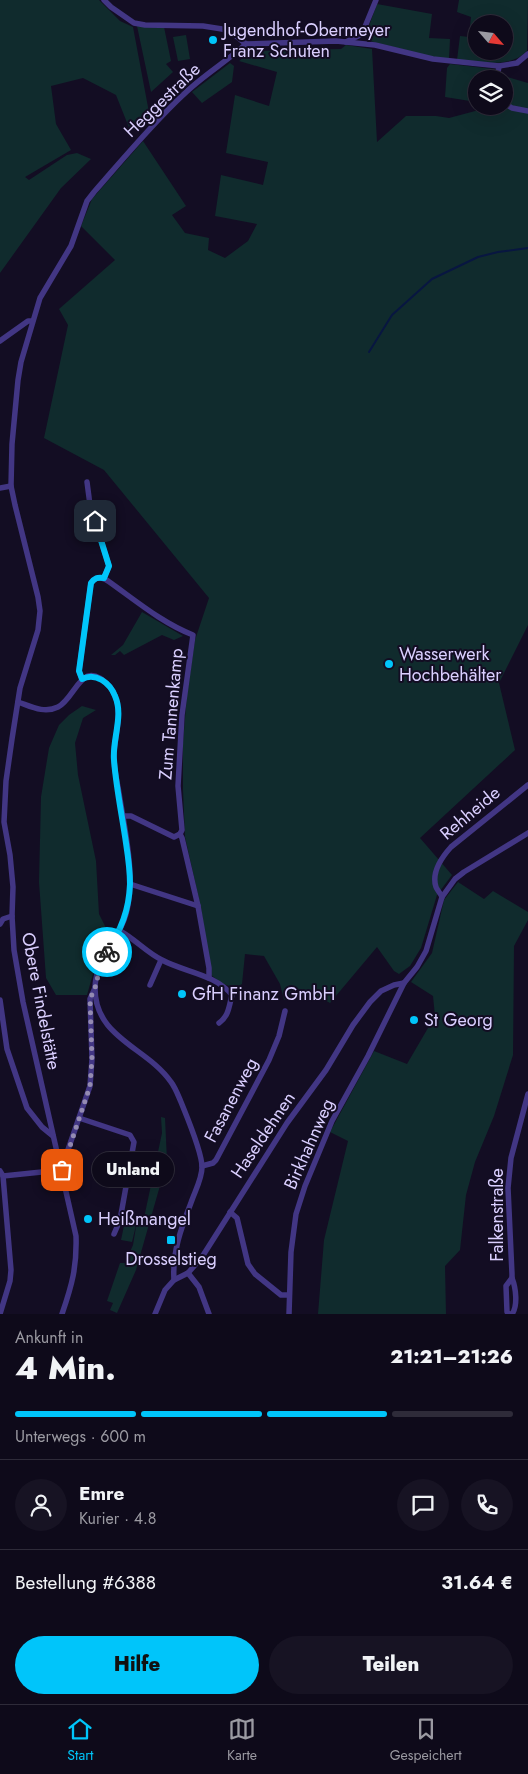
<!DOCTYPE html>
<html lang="de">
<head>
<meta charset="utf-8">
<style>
	:root { --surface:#0e0a1a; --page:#171323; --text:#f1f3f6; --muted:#9b9aa2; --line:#2e2b39; --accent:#00c5fa }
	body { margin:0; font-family:Jost,sans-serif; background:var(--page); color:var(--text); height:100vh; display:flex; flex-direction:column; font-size:19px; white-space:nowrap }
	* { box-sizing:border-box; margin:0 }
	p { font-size:16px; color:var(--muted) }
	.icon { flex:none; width:28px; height:28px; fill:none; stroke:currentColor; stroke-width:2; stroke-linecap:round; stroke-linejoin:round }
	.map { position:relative; height:1314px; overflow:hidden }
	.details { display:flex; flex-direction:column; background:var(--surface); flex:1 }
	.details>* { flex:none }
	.needle { width:32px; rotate:118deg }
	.controls { position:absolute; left:468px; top:15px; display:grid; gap:10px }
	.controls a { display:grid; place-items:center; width:45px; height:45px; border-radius:50%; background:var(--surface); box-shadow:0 5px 20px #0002,0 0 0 1px var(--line); font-size:25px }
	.pin { position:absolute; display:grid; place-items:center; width:42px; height:42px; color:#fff; margin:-21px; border-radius:10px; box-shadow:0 2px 8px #0006 }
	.courier { position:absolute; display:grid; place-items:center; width:50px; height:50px; margin:-25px; border:4px solid #00c5fa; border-radius:50%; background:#fff; color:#222; box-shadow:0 1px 6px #0007 }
	.bubble { position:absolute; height:35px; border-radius:18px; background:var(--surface); box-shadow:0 5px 20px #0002,0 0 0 1px var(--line); font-size:16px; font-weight:800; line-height:35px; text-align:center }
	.summary em { font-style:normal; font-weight:800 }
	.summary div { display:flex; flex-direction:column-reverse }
	.summary { display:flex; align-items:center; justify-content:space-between; height:85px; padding:0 15px }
	h1 { font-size:32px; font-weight:800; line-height:38px }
	.bar { display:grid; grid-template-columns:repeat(4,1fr); gap:8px 5px; align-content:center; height:60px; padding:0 15px }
	.bar i { height:6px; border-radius:4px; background:var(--line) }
	.bar .selected { background:var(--accent) }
	.bar p { grid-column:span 4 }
	.line { display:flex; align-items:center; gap:12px; padding:0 15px; border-top:1px solid var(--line) }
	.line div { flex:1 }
	.round { display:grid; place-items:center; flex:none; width:52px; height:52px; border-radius:26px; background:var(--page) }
	.primary-button { display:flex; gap:10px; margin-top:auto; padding:10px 15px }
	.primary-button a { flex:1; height:58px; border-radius:30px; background:var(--accent); color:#111; font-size:20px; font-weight:800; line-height:58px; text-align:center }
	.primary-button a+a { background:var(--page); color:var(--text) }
	.dock { display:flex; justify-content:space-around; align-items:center; height:70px; border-top:1px solid var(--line); background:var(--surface); font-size:14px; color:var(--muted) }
	.dock a { display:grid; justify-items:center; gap:2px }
	.dock .selected { color:var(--accent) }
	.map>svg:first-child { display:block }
</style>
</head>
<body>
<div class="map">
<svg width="528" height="1314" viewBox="0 0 528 1314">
	<rect width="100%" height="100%" fill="#130d23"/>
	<g fill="#102b2d" fill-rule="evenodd">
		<path d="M0 0H99L120 21 133 27 151 123 130 130 116 95 83 78 51 86 56 124 71 150 25 177 29 180 67 155 77 153 91 159 61 188 0 273Z"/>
		<path d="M459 0H528L527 51C509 69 481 62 457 60L460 36 469 37 471 17 457 12ZM476 24H504V51H476Z"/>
		<path d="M377 4 432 14 429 38 450 39 449 59 433 57 370 41 366 34Z"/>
		<path d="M137 26 164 27 171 61 166 64 173 72 151 92Z"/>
		<path d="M186 35 190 59 178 61 173 37Z"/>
		<path d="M346 45 372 49 377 142 406 116H436L449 118 494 106H504V79H502L504 76 528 83V625L499 683 515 750 420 838 452 875 437 895 421 948 410 966 399 974 394 971 377 947 330 1003 308 991 284 1000 280 984 264 956 245 954 242 984 235 988 221 983 211 975 201 908 185 837 183 790V743L187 694 195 640 209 598 104 470 44 438 68 325 59 309 115 260 81 226 92 199 143 141 186 206 172 215 185 233 209 238 208 250 225 258 248 241 257 224 215 216 221 175 263 185 268 162 226 153 235 95 269 106 277 72 239 61 253 51 341 49Z"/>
		<path d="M230 63 234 66 232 82 202 103 192 92Z"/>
		<path d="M450 64 494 69 496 71 495 79H476V99L470 101 445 97 447 68Z"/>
		<path d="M142 612 183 636 174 640 162 635 124 655 120 651 115 655H111L123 645Z"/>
		<path d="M82 706 96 710 83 718 75 743 78 775 96 861 99 914 110 936 97 960 87 995H56L46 978 39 882 41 797 49 748 59 725 69 715Z"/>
		<path d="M458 882 484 899 493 891 528 912V920L514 946 513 1055 494 1116 475 1162 466 1195 460 1250 445 1266 446 1314H318L324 1240 348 1141 330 1132 374 1051 407 1064 435 1016 433 996 411 982 432 953 444 900Z"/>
		<path d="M161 1117 165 1118 167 1161 136 1270 117 1313 110 1310 113 1303 107 1301 120 1263H125L133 1245 137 1221 132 1242 121 1240 126 1216 138 1219 144 1218 162 1133Z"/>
	</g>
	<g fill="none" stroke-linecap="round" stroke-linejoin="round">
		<path stroke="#081641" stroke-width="2" d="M369 352 392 315 432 279 478 257 498 252 528 248"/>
		<g stroke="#423684" stroke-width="5.5">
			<path d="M104 0 111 7 134 23 145 25 203 26 222 29 230 31 246 44"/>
			<path d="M346 42 362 34 376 0"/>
			<path d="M497 79 499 66"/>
			<path d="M504 103 512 108 528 111"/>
			<path d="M0 341 28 321H32"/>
			<path d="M87 482 90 505 109 566 104 578"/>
			<path d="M0 488 11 486"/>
			<path d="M82 679 79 671 91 583C96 576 101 577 108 581 135 600 162 623 193 635L182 715 178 786 182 830 180 834 182 838 198 906 209 968V978"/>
			<path d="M18 702C30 706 44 714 58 707 76 698 82 656 109 686 125 704 116 731 114 752 113 766 117 780 119 793 125 831 136 877 126 914 119 940 96 959 95 987 94 1038 147 1047 171 1082 175 1087 178 1095 181 1102 187 1117 202 1152 202 1167 202 1178 196 1189 192 1200 182 1226 172 1251 174 1280"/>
			<path d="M122 816H131L174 837 180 834"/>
			<path d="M130 884 198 906"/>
			<path d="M442 897C441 894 437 890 436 887 431 872 442 857 451 847L528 785"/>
			<path d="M0 924 3 919 12 916"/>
			<path d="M120 931C135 939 147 953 162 960 184 972 215 974 232 995 229 1006 229 1016 219 1023"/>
			<path d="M150 985 161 960"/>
			<path d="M0 1000 7 1049 27 1108 42 1127 53 1136"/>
			<path d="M79 1118 130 1135 134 1142 120 1220 114 1234"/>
			<path d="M202 1166 213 1163 216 1160 269 1060 279 1036 285 1011"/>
			<path d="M0 1171 3 1176 11 1270 10 1281 0 1314"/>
			<path d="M3 1176 61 1170 90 1086 92 1059 90 999 95 988"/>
			<path d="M230 1212 237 1218 248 1264 255 1274 281 1295H289"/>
			<path d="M188 1273 199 1287 209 1314"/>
			<path d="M512 1278C516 1288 518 1306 512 1314"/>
			<path d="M62 1314C72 1285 77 1267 76 1236L23 1002 14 950 12 916 13 887 10 855 4 822 6 781 12 739 20 688 38 630 40 611 38 597 15 505 11 486 12 444 18 380 21 362 40 298 71 246 87 201 94 192C123 159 151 125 183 95 202 76 226 62 246 44L336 41 375 45 433 59 499 66 517 63 528 54"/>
			<path d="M155 1314 165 1290 174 1280 188 1273 202 1257 287 1123 326 1070 353 1025 370 1002 381 991 394 985 404 983"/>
			<path d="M289 1314 291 1252 296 1214 305 1186 332 1121 368 1056 404 983 417 967 426 951 442 897 455 879 464 872 528 833"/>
			<path d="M509 1314 507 1312 506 1286 512 1278V1274L508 1188 511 1158 528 1094"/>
		</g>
	</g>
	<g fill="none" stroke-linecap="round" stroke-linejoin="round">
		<path stroke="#948bb2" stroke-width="5" stroke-dasharray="0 9" d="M62 1170 90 1086 92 1059 90 999 95 988 102 960 107 952"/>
		<path stroke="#00c5fa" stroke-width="6" d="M95 521 109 566 104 578C97 577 95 578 91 583L79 671 82 679C96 672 110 683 115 696 124 716 112 739 114 760 116 787 122 815 126 843 128 856 130 871 130 884 129 911 121 929 107 952"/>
	</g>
	<g fill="#00c5fa" stroke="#130d23" stroke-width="2">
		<circle cx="213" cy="40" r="5"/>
		<circle cx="389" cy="664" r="5"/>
		<circle cx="182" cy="994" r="5"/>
		<circle cx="414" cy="1020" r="5"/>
		<circle cx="88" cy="1219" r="5"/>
		<rect x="166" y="1235" width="10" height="10" rx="2.5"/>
	</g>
	<g text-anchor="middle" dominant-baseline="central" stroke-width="4" stroke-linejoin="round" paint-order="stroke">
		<g font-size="18" fill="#dacfff" stroke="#130d23" text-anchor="start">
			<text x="223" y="30">Jugendhof-Obermeyer<tspan x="223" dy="21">Franz Schuten</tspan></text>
			<text x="399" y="654">Wasserwerk<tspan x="399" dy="21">Hochbehälter</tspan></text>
			<text x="192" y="994">GfH Finanz GmbH</text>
			<text x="424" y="1020">St Georg</text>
			<text x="98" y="1219">Heißmangel</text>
			<text x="171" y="1259" text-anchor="middle">Drosselstieg</text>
		</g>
		<g font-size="18" fill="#dacfff" stroke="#130d23">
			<text transform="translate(162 100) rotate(-44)">Heggestraße</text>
			<text transform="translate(171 714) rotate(-85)">Zum Tannenkamp</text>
			<text transform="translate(470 813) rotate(-40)">Rehheide</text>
			<text transform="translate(41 1001) rotate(79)">Obere Findelstätte</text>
			<text transform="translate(231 1100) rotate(-62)">Fasanenweg</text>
			<text transform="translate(263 1135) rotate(-56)">Haseldehnen</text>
			<text transform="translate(309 1144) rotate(-66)">Birkhahnweg</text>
			<text transform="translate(497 1215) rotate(-90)">Falkenstraße</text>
		</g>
	</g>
</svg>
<div class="controls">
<a><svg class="needle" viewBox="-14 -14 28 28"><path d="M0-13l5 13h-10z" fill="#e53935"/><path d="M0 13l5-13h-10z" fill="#9b9aa2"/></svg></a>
<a><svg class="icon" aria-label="layers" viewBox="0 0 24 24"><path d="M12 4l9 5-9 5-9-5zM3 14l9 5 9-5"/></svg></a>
</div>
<div class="pin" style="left:62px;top:1170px;background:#ea580c"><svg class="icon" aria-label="bag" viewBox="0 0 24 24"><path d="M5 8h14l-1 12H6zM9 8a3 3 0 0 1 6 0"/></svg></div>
<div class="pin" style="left:95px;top:521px;background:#1f2937"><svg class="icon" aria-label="home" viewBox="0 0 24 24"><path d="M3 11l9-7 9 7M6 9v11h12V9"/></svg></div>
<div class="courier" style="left:107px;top:952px"><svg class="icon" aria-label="bike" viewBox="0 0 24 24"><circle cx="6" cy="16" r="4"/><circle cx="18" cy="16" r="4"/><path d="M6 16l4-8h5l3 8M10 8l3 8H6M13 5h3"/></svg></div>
<div class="bubble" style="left:92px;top:1152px;width:82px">Unland</div>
</div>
<section class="details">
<div class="summary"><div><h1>4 Min.</h1><p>Ankunft in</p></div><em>21:21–21:26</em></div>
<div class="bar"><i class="selected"></i><i class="selected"></i><i class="selected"></i><i></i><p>Unterwegs · 600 m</p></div>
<div class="line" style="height:90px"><a class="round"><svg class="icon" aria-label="person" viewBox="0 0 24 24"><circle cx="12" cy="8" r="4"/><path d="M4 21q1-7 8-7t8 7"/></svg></a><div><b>Emre</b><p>Kurier · 4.8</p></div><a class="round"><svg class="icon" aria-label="chat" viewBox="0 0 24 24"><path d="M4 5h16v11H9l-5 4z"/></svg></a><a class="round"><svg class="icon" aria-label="phone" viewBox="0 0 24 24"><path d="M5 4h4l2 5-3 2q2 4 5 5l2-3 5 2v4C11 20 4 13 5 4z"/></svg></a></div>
<div class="line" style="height:65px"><div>Bestellung #6388</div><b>31.64 €</b></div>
<div class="primary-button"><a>Hilfe</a><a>Teilen</a></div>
</section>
<nav class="dock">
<a class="selected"><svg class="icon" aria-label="home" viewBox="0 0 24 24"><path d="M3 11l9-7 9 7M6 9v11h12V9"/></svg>Start</a>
<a><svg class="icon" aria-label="map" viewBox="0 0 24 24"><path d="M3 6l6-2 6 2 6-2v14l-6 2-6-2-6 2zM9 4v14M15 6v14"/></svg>Karte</a>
<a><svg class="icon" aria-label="saved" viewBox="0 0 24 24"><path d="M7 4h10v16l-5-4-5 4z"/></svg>Gespeichert</a>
</nav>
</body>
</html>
